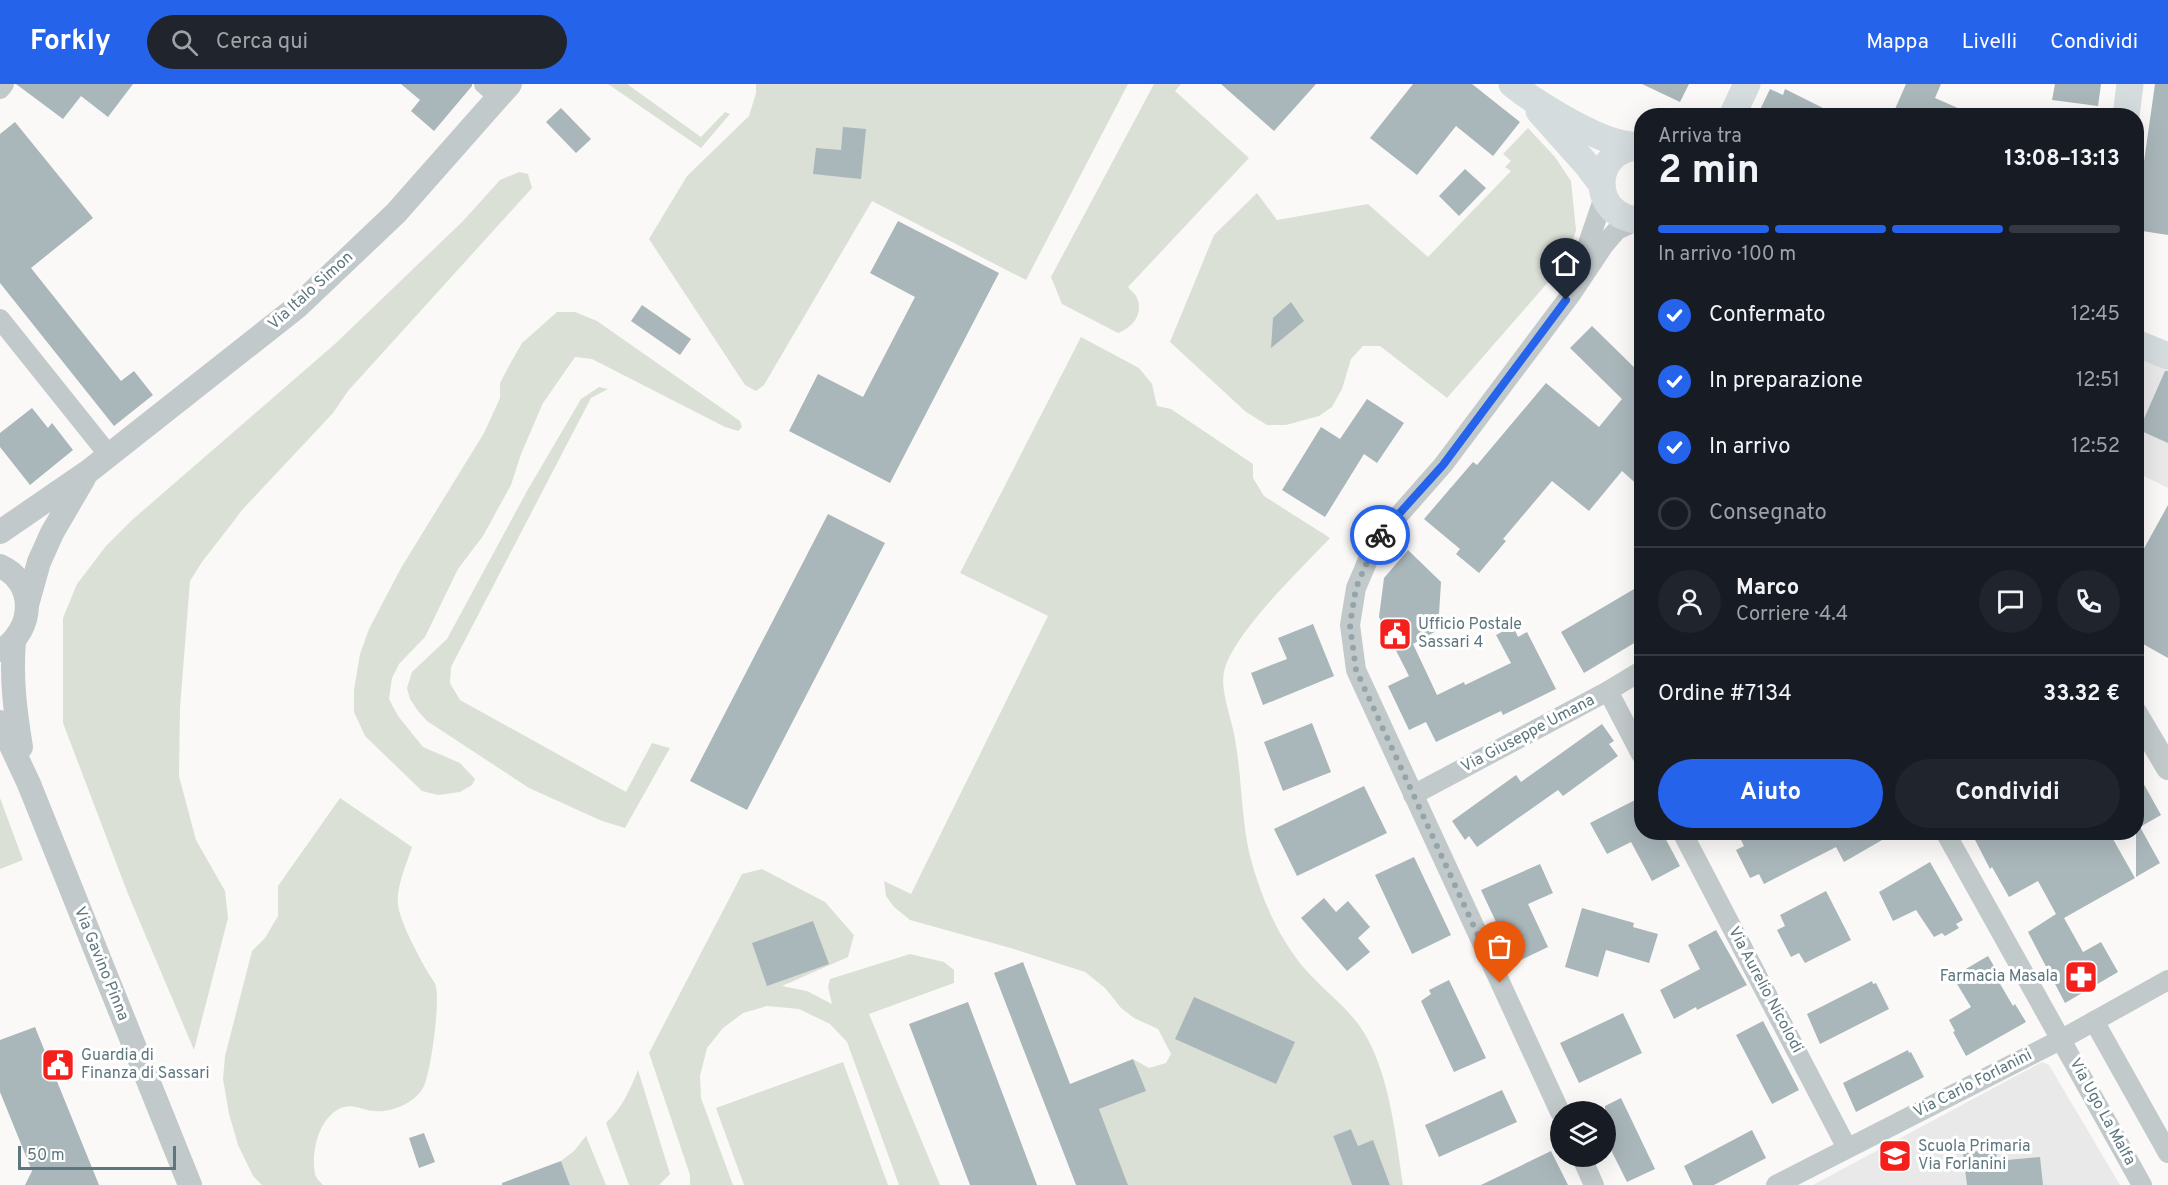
<!DOCTYPE html>
<html lang="it">
<head>
<meta charset="utf-8">
<style>
	:root { --surface:#171b24; --page:#20242c; --text:#f1f3f6; --muted:#9ea1a6; --line:#363941; --accent:#2563eb }
	body { margin:0; font-family:Overpass,sans-serif; background:var(--page); color:var(--text); height:100vh; display:flex; flex-direction:column; font-size:22px; white-space:nowrap }
	* { box-sizing:border-box; margin:0 }
	p { font-size:20px; color:var(--muted) }
	.icon { flex:none; width:33px; height:33px; fill:none; stroke:currentColor; stroke-width:2; stroke-linecap:round; stroke-linejoin:round }
	.map { position:relative; flex:1; overflow:hidden }
	.details { position:absolute; left:1634px; top:24px; width:510px; height:732px; display:flex; flex-direction:column; background:var(--surface); border-radius:24px; box-shadow:0 6px 24px #0002 }
	.details>* { flex:none }
	.tools { position:absolute; left:1550px; top:1017px; display:grid; gap:12px }
	.tools a { display:grid; place-items:center; width:66px; height:66px; border-radius:50%; background:var(--surface); box-shadow:0 6px 24px #0002; font-size:30px }
	.scale { position:absolute; left:18px; bottom:15px; width:158px; box-sizing:border-box; padding-left:6px; border:3px solid #5e777f; border-top:0; font-size:16px; line-height:21px; white-space:nowrap; color:#5e777f; -webkit-text-stroke:4px #fff; paint-order:stroke }
	.pin { position:absolute; display:grid; place-items:center; width:51px; height:51px; color:#fff; margin:-62px -26px; border-radius:50% 50% 50% 0; rotate:-45deg; box-shadow:0 0 6px #0007 }
	.pin .icon { rotate:45deg }
	.courier { position:absolute; display:grid; place-items:center; width:60px; height:60px; margin:-30px; border:4px solid #2563eb; border-radius:50%; background:#fff; color:#222; box-shadow:0 2px 8px #0007 }
	.overview em { font-style:normal; font-weight:700 }
	.overview div { display:flex; flex-direction:column-reverse }
	.overview { display:flex; align-items:center; justify-content:space-between; height:102px; padding:0 24px }
	h1 { font-size:39px; font-weight:700; line-height:45px }
	.bar { display:grid; grid-template-columns:repeat(4,1fr); gap:9px 6px; align-content:center; height:72px; padding:0 24px }
	.bar i { height:8px; border-radius:4px; background:var(--line) }
	.bar .active { background:var(--accent) }
	.bar p { grid-column:span 4 }
	.line { display:flex; align-items:center; gap:15px; padding:0 24px; border-top:2px solid var(--line) }
	.line div { flex:1 }
	.round { display:grid; place-items:center; flex:none; width:63px; height:63px; border-radius:32px; background:var(--page) }
	ol { padding:0 24px; list-style:none }
	li { display:flex; align-items:center; gap:18px; height:66px }
	li p { margin-inline-start:auto }
	li .icon { padding:6px; border-radius:50%; background:var(--accent); color:#fff; stroke-width:4 }
	li:last-child { color:var(--muted) }
	li i { width:33px; height:33px; border:3px solid var(--line); border-radius:50% }
	.cta { display:flex; gap:12px; margin-top:auto; padding:12px 24px }
	.cta a { flex:1; height:69px; border-radius:36px; background:var(--accent); color:#fff; font-size:24px; font-weight:700; line-height:69px; text-align:center }
	.cta a+a { background:var(--page); color:var(--text) }
	header { display:flex; align-items:center; gap:36px; box-sizing:border-box; height:84px; padding:0 30px; background:var(--accent); color:#fff }
	header strong { font-size:28px }
	nav { display:flex; gap:33px; margin-inline-start:auto; font-size:21px }
	.search { width:420px; height:54px; background:var(--page); display:flex; align-items:center; gap:15px; box-sizing:border-box; padding:0 21px; border-radius:33px; color:var(--muted); font-size:22px }
	.map>svg:first-child { display:block }
</style>
</head>
<body>
<header>
<strong>Forkly</strong>
<div class="search"><svg class="icon" aria-label="search" viewBox="0 0 24 24"><circle cx="10" cy="10" r="6"/><path d="M15 15l6 6"/></svg>Cerca qui</div>
<nav><a>Mappa</a><a>Livelli</a><a>Condividi</a></nav>
</header>
<div class="map">
<svg width="2168" height="1101" viewBox="0 0 2168 1101">
	<rect width="100%" height="100%" fill="#faf9f7"/>
	<g fill="#e8e9e8">
		<path d="M2136 269 2168 282V404L2136 388Z"/>
		<path d="M2042 978 2049 981 2120 1101H1813Z"/>
	</g>
	<g fill="#dbe0d6">
		<path d="M608 0H627L701 53 725 28 730 30 701 64Z"/>
		<path d="M756 0H1128L1026 196 872 117 764 301 756 307 745 301 649 155 687 92 749 32 756 9Z"/>
		<path d="M1154 0H1181L1175 7 1249 74 1128 203C1130 206 1136 210 1137 214 1144 230 1132 244 1118 249L1062 220 1051 193Z"/>
		<path d="M1528 44 1555 73 1571 97 1576 146 1570 166 1550 196 1447 314 1380 262H1363L1351 275 1342 305 1332 323 1319 332 1286 341H1267L1246 328 1170 258 1214 151 1257 109 1277 136 1368 120 1428 173 1511 87 1505 83 1511 77 1503 70Z"/>
		<path d="M519 88 528 90 532 104 348 307 333 329 243 425 202 478 190 497 180 624 179 692 196 756 225 807 228 834 194 966 128 810 63 639V534L77 500 106 462 132 436 336 259 463 137 500 96Z"/>
		<path d="M557 228H575L597 237 740 337 742 343 738 347 725 343 592 275 575 273 543 319 521 370 511 401 483 452 458 485 425 553 399 580 392 594 389 615 398 632 423 663 460 679 475 695 472 701 460 708 438 711 422 707 365 652 354 628V606L360 570 369 545 401 484 484 349 500 314V299L510 280 522 259Z"/>
		<path d="M1081 253 1139 284 1152 300 1157 322 1171 325 1253 380V394L1264 412 1330 454C1302 484 1232 550 1224 588 1220 608 1232 635 1235 655 1242 693 1241 734 1250 772 1259 806 1273 842 1294 871 1314 901 1348 920 1366 952 1390 994 1396 1054 1403 1101H1390L1373 1057 1358 1062 1351 1045 1333 1052 1352 1101H1128L1099 1025 1145 1007 1133 975 1149 984 1166 979 1171 970 1158 945 1134 934 1121 924 1105 904 1085 888 1014 865 910 836 894 823 886 812 884 797 911 810 1048 532 960 489Z"/>
		<path d="M599 303 608 305 591 314 451 583 450 599 460 616 626 708 652 659 670 664 625 744 602 737 529 704 427 637 418 627 410 615 407 604 412 588 447 555 527 407 581 315Z"/>
		<path d="M0 714 23 776 0 785Z"/>
		<path d="M340 714 412 763C407 779 396 803 398 820 400 839 418 870 427 887 430 892 435 898 436 903 440 919 431 987 424 1002 416 1019 391 1029 374 1027 360 1026 353 1018 339 1025 318 1036 311 1069 315 1090 316 1094 320 1098 323 1101H262L253 1092 238 1061 229 1030 223 995 225 972 252 867 265 854 278 832V802Z"/>
		<path d="M762 785 825 818 854 851 848 873 782 902 807 907 832 920 828 903 830 895 910 870 944 878 954 886V899L869 930 940 1101H899L847 958 830 940 799 925 767 922 743 929 723 944 707 964 700 992 701 1014 733 1101H690V1091L649 969 742 790Z"/>
		<path d="M843 978 888 1101H744L716 1024Z"/>
		<path d="M638 986 670 1090 659 1101H629L606 1039C622 1024 630 1006 638 986Z"/>
		<path d="M586 1052 606 1101H570L561 1077 574 1067Z"/>
	</g>
	<g fill="#a9b6ba">
		<path d="M16 0H133L108 33 81 12 63 35Z"/>
		<path d="M401 0H472V2L434 47 411 27 420 16Z"/>
		<path d="M1221 0H1316L1274 47Z"/>
		<path d="M1413 0H1472L1520 38 1493 72 1456 42 1417 91 1370 54Z"/>
		<path d="M1642 0H1689L1680 18Z"/>
		<path d="M1906 0H1941L1935 14 1976 32H1892Z"/>
		<path d="M2055 0H2101L2098 22 2052 16Z"/>
		<path d="M2155 0H2168V151L2136 146V134Z"/>
		<path d="M1770 5 1783 11 1785 5 1839 32H1757Z"/>
		<path d="M561 24 591 55 576 69 546 38Z"/>
		<path d="M15 38 93 134 31 184 121 297 134 287 153 311 114 342 0 199V50Z"/>
		<path d="M843 43 866 45 861 95 813 90 816 64 841 66Z"/>
		<path d="M1465 85 1486 104 1459 132 1439 112Z"/>
		<path d="M898 137 999 189 890 399 789 347 818 290 863 313 915 213 870 189Z"/>
		<path d="M1291 218 1304 237 1271 264 1273 234Z"/>
		<path d="M642 221 691 255 680 271 631 237Z"/>
		<path d="M1592 242 1641 290V404L1622 387 1589 427 1552 397 1503 455 1506 457 1479 489 1456 470 1460 465 1424 435 1473 378 1477 381 1546 299 1599 343 1622 315 1570 264Z"/>
		<path d="M2165 287H2168V359L2139 346Z"/>
		<path d="M1367 315 1404 339 1377 379 1364 370 1325 433 1282 406 1321 343 1340 355Z"/>
		<path d="M32 324 48 344 52 339 73 366 30 401 0 363V349Z"/>
		<path d="M2168 421V574L2136 556V479Z"/>
		<path d="M828 430 885 459 747 726 690 697Z"/>
		<path d="M1408 466 1441 498 1438 546 1413 560 1437 611 1464 598 1465 601 1511 579 1496 551 1513 542 1518 553 1527 548 1556 605 1503 631 1501 627 1436 658 1426 638 1409 646 1388 602 1409 592 1379 533 1384 494Z"/>
		<path d="M1641 501V555L1584 589 1561 548Z"/>
		<path d="M1313 540 1334 592 1263 621 1251 589 1287 575 1278 554Z"/>
		<path d="M1312 639 1331 688 1283 707 1264 658Z"/>
		<path d="M1602 640 1614 657 1609 660 1618 672 1563 712 1558 706 1477 763 1469 752 1465 756 1452 737 1516 691 1521 698Z"/>
		<path d="M2136 686 2161 731 2140 743 2160 779 2136 793Z"/>
		<path d="M1364 702 1387 749 1297 792 1274 745Z"/>
		<path d="M1641 713V748H1662L1680 782 1652 797 1631 758 1607 770 1590 739Z"/>
		<path d="M1737 748H1896L1844 778 1836 763 1764 800 1759 790 1750 794 1736 766 1744 762Z"/>
		<path d="M1971 748H2109L2135 794 2064 834 2083 868 2101 858 2118 888 2065 919 2028 848 2056 830 2038 797 2009 813 1992 783 1990 785Z"/>
		<path d="M1414 773 1451 851 1412 870 1375 791Z"/>
		<path d="M1930 778 1963 836 1956 840 1959 844 1945 852 1942 849 1934 853 1916 826 1893 837 1879 808Z"/>
		<path d="M1540 780 1553 809 1528 820 1548 863 1519 877 1508 854 1504 855 1481 806Z"/>
		<path d="M1826 807 1851 856 1805 879 1799 869 1791 873 1777 846 1785 842 1780 831Z"/>
		<path d="M1324 814 1336 828 1348 817 1370 843 1358 854 1370 868 1347 887 1301 834Z"/>
		<path d="M1582 824 1634 839 1633 843 1658 850 1649 879 1606 866 1598 893 1565 883Z"/>
		<path d="M813 837 829 880 767 902 752 859Z"/>
		<path d="M1716 846 1747 901 1697 926 1696 923 1674 935 1660 906 1700 885 1688 861Z"/>
		<path d="M1988 872 1999 891 1996 893 2013 922 2015 920 2026 938 1966 972 1953 948 1955 947 1949 936 1971 923 1954 895 1965 888 1964 886Z"/>
		<path d="M1023 878 1070 1000 1133 975 1146 1007 1099 1025 1128 1101H1076L994 889Z"/>
		<path d="M1449 896 1486 974 1454 988 1421 917 1431 910 1429 906Z"/>
		<path d="M1872 897 1873 900 1876 899 1889 925 1820 960 1807 930Z"/>
		<path d="M1194 913 1295 958 1276 1000 1175 955Z"/>
		<path d="M968 918 1037 1101H970L909 940Z"/>
		<path d="M1623 929 1642 969 1579 999 1560 959Z"/>
		<path d="M1763 937 1799 1006 1772 1020 1736 951Z"/>
		<path d="M35 943 99 1101H25L32 1087 0 1008V956Z"/>
		<path d="M1908 966 1909 969 1911 968 1924 993 1856 1028 1843 999Z"/>
		<path d="M1502 1006 1517 1038 1439 1073 1425 1041Z"/>
		<path d="M1621 1014 1655 1085 1627 1098 1605 1054V1022Z"/>
		<path d="M1351 1045 1358 1062 1373 1056 1390 1101H1352L1333 1052Z"/>
		<path d="M1752 1046 1766 1074 1714 1101H1693L1684 1082Z"/>
		<path d="M424 1049 435 1078 419 1084 409 1054Z"/>
		<path d="M1996 1065 1997 1077 2040 1073 2043 1101H1967L1963 1069Z"/>
		<path d="M1551 1067 1568 1101H1481Z"/>
		<path d="M561 1077 570 1101H502V1099Z"/>
	</g>
	<g fill="none" stroke-linecap="round" stroke-linejoin="round">
		<g stroke="#c2c9cb" stroke-width="20">
			<path d="M484 0 499 13"/>
			<path d="M0 5 4 0"/>
			<path d="M1580 183 1604 113"/>
			<path d="M0 235 108 370"/>
			<path d="M1608 607 1641 670"/>
			<path d="M1413 711 1608 607 1641 587"/>
			<path d="M1682 748 1847 1064"/>
			<path d="M1945 748 2142 1101"/>
			<path d="M2094 937 2168 1069"/>
			<path d="M1560 1028 1356 586 1350 541 1356 504 1376 457 1443 381 1572 209 1604 161 1617 146 1638 136"/>
			<path d="M1581 1072 1594 1101"/>
			<path d="M1776 1101 2062 955 2168 896"/>
		</g>
		<g stroke="#c2c9cb" stroke-width="24">
			<path d="M0 448 89 387 297 223 396 129 510 0"/>
			<path d="M0 482C37 498 34 546 2 566"/>
			<path d="M27 521 39 478 52 449 84 394"/>
			<path d="M14 557C11 595 15 626 21 663"/>
			<path d="M2136 630 2168 684"/>
			<path d="M0 638 29 700 190 1101"/>
		</g>
		<g stroke="#d5dcde" stroke-width="27">
			<path d="M1512 0C1535 19 1587 50 1616 58 1624 61 1632 61 1640 62"/>
			<path d="M1539 27 1587 81 1602 101"/>
			<path d="M1732 32 1747 0"/>
			<path d="M2126 32 2130 0"/>
			<path d="M1641 63C1589 63 1589 135 1641 136"/>
			<path d="M2136 259 2168 272"/>
		</g>
	</g>
	<g fill="none" stroke-linecap="round" stroke-linejoin="round">
		<path stroke="#95a4a9" stroke-width="6" stroke-dasharray="0 10.8" d="M1380 451 1376 457 1356 504 1353 522 1350 541 1356 586 1500 899"/>
		<path stroke="#2563eb" stroke-width="8" d="M1380 451 1443 381 1566 216"/>
	</g>
	<defs>
		<g id="civic-square" transform="scale(1.725)"><rect x="-9" y="-9" width="18" height="18" rx="4" fill="#f4201c" stroke="#fff"/><path d="M-.6-6.5H3V-4.5H.6V-3L4-1V1h2V6H-6V1h2V-1L-.6-3ZM-1.2 2.5V6h2.4V2.5Z" fill="#fff"/></g>
		<g id="pharmacy-square" transform="scale(1.725)"><rect x="-9" y="-9" width="18" height="18" rx="4" fill="#f4201c" stroke="#fff"/><path d="M-2-6h4v4h4v4h-4v4h-4v-4h-4v-4h4Z" fill="#fff"/></g>
		<g id="school-square" transform="scale(1.725)"><rect x="-9" y="-9" width="18" height="18" rx="4" fill="#f4201c" stroke="#fff"/><path d="M0-5L7-2L0 1L-7-2ZM-4 1L0 2.5L4 1V4Q0 6-4 4Z" fill="#fff"/></g>
	</defs>
	<g fill-rule="evenodd">
		<use href="#civic-square" x="1395" y="550"/>
		<use href="#pharmacy-square" x="2081" y="893"/>
		<use href="#civic-square" x="58" y="981"/>
		<use href="#school-square" x="1895" y="1072"/>
	</g>
	<g text-anchor="middle" dominant-baseline="central" stroke-width="6" stroke-linejoin="round" paint-order="stroke">
		<g font-size="16" fill="#5e777f" stroke="#fff">
			<text transform="translate(311 207) rotate(-42)">Via Italo Simon</text>
			<text transform="translate(1528 650) rotate(-28)">Via Giuseppe Umana</text>
			<text transform="translate(101 880) rotate(68)">Via Gavino Pinna</text>
			<text transform="translate(1765 906) rotate(62)">Via Aurelio Nicolodi</text>
			<text transform="translate(1973 1000) rotate(-27)">Via Carlo Forlanini</text>
			<text transform="translate(2102 1028) rotate(61)">Via Ugo La Malfa</text>
		</g>
		<g font-size="16" fill="#5e777f" stroke="#fff" text-anchor="start">
			<text x="1418" y="541">Ufficio Postale<tspan x="1418" dy="18">Sassari 4</tspan></text>
			<text x="2058" y="893" text-anchor="end">Farmacia Masala</text>
			<text x="81" y="972">Guardia di<tspan x="81" dy="18">Finanza di Sassari</tspan></text>
			<text x="1918" y="1063">Scuola Primaria<tspan x="1918" dy="18">Via Forlanini</tspan></text>
		</g>
	</g>
</svg>
<div class="tools">
<a><svg class="icon" aria-label="layers" viewBox="0 0 24 24"><path d="M12 4l9 5-9 5-9-5zM3 14l9 5 9-5"/></svg></a>
</div>
<div class="scale">50 m</div>
<div class="pin" style="left:1500px;top:899px;background:#ea580c"><svg class="icon" aria-label="bag" viewBox="0 0 24 24"><path d="M5 8h14l-1 12H6zM9 8a3 3 0 0 1 6 0"/></svg></div>
<div class="pin" style="left:1566px;top:216px;background:#1f2937"><svg class="icon" aria-label="home" viewBox="0 0 24 24"><path d="M3 11l9-7 9 7M6 9v11h12V9"/></svg></div>
<div class="courier" style="left:1380px;top:451px"><svg class="icon" aria-label="bike" viewBox="0 0 24 24"><circle cx="6" cy="16" r="4"/><circle cx="18" cy="16" r="4"/><path d="M6 16l4-8h5l3 8M10 8l3 8H6M13 5h3"/></svg></div>
<section class="details">
<div class="overview"><div><h1>2 min</h1><p>Arriva tra</p></div><em>13:08–13:13</em></div>
<div class="bar"><i class="active"></i><i class="active"></i><i class="active"></i><i></i><p>In arrivo · 100 m</p></div>
<ol>
<li><svg class="icon" aria-label="check" viewBox="0 0 24 24"><path d="M5 12l5 5 9-10"/></svg>Confermato<p>12:45</p></li>
<li><svg class="icon" aria-label="check" viewBox="0 0 24 24"><path d="M5 12l5 5 9-10"/></svg>In preparazione<p>12:51</p></li>
<li><svg class="icon" aria-label="check" viewBox="0 0 24 24"><path d="M5 12l5 5 9-10"/></svg>In arrivo<p>12:52</p></li>
<li><i></i>Consegnato</li>
</ol>
<div class="line" style="height:108px"><a class="round"><svg class="icon" aria-label="person" viewBox="0 0 24 24"><circle cx="12" cy="8" r="4"/><path d="M4 21q1-7 8-7t8 7"/></svg></a><div><b>Marco</b><p>Corriere · 4.4</p></div><a class="round"><svg class="icon" aria-label="chat" viewBox="0 0 24 24"><path d="M4 5h16v11H9l-5 4z"/></svg></a><a class="round"><svg class="icon" aria-label="phone" viewBox="0 0 24 24"><path d="M5 4h4l2 5-3 2q2 4 5 5l2-3 5 2v4C11 20 4 13 5 4z"/></svg></a></div>
<div class="line" style="height:78px"><div>Ordine #7134</div><b>33.32 €</b></div>
<div class="cta"><a>Aiuto</a><a>Condividi</a></div>
</section>
</div>
</body>
</html>
